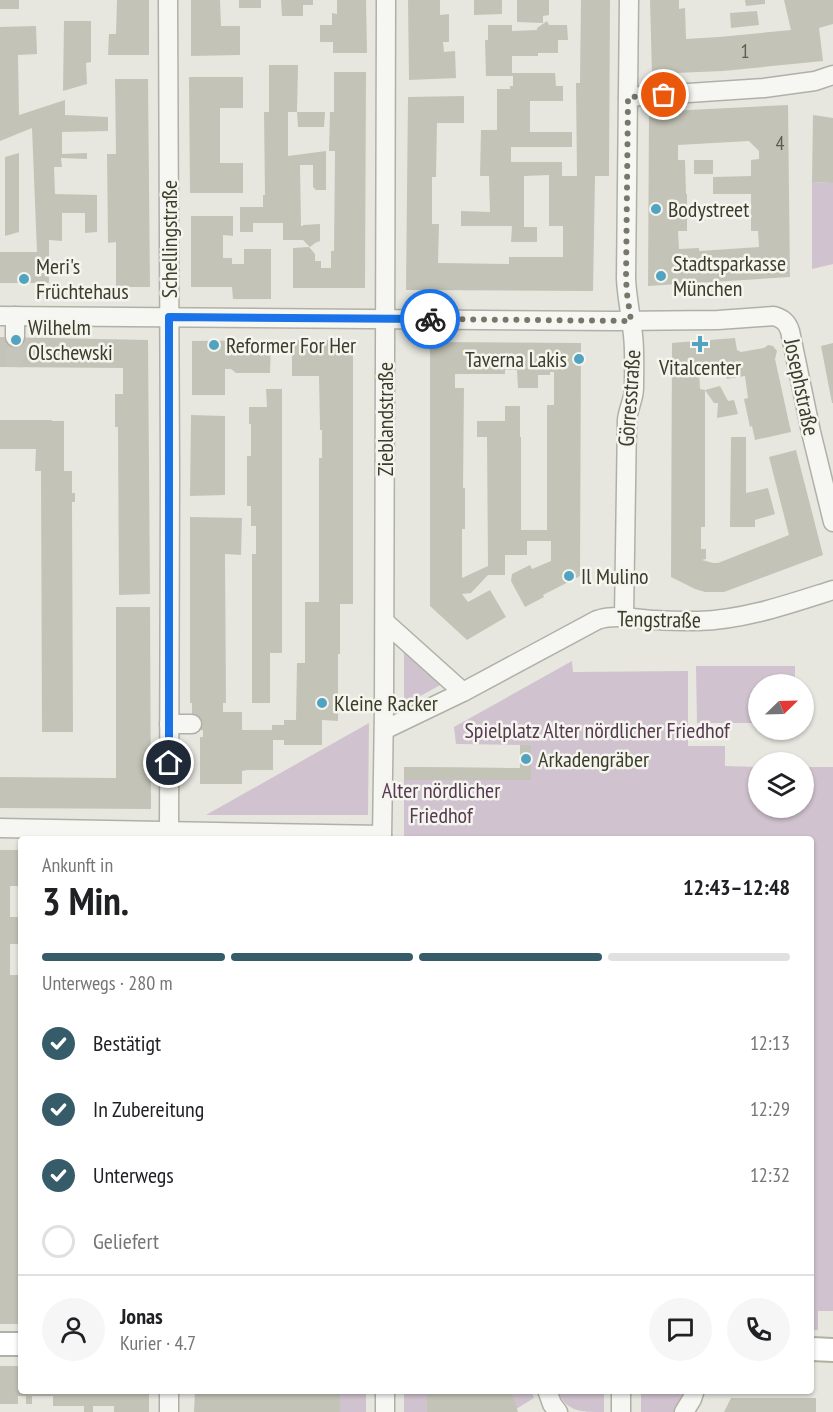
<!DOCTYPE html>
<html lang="de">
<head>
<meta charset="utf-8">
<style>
	:root { --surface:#fff; --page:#f6f6f6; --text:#202124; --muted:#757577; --line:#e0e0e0; --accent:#365c6a }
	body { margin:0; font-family:"PT Sans Narrow",sans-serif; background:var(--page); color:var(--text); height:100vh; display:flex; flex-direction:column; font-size:22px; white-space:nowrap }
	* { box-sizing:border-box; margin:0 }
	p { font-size:20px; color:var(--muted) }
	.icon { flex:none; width:33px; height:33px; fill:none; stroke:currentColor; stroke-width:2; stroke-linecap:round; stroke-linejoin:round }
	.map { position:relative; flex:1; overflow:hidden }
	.details { position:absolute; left:18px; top:836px; width:796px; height:558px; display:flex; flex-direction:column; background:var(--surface); border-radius:6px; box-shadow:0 2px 4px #0004 }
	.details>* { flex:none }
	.needle { width:39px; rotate:67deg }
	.fabs { position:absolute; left:748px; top:674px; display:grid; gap:12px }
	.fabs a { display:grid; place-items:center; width:66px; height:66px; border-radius:50%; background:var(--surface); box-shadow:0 2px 4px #0004; font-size:30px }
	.pin { position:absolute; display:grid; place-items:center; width:51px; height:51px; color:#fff; margin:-26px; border:3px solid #fff; border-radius:50%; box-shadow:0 2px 6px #0007 }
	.courier { position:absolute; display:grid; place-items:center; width:60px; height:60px; margin:-30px; border:4px solid #1a73e8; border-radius:50%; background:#fff; color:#222; box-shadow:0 2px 8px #0007 }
	.overview em { font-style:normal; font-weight:700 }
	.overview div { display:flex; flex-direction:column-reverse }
	.overview { display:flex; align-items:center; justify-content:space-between; height:102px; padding:0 24px }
	h1 { font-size:39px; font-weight:700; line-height:45px }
	.bar { display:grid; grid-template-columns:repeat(4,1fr); gap:9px 6px; align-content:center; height:72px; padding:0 24px }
	.bar i { height:8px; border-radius:4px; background:var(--line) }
	.bar .on { background:var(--accent) }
	.bar p { grid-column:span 4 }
	.line { display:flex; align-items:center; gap:15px; padding:0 24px; border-top:2px solid var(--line) }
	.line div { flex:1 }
	.round { display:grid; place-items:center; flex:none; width:63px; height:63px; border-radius:32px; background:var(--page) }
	ol { padding:0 24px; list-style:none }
	li { display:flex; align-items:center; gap:18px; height:66px }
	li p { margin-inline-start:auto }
	li .icon { padding:6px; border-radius:50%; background:var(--accent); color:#fff; stroke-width:4 }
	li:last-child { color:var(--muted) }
	li i { width:33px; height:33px; border:3px solid var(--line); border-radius:50% }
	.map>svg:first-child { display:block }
</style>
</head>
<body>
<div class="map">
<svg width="833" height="1412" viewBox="0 0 833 1412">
	<rect width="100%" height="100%" fill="#e7e7e0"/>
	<g fill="#d0c2ce">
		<path d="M812 182 833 183V264L812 269Z"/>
		<path d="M404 645 444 683 404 705Z"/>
		<path d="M572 661 573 672 688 671V746H725V766L759 767V807H804V767H833V1311H818V1330H812V838H404V767L520 768V745L456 744 454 727Z"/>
		<path d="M696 666H795V684H759V723H697Z"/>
		<path d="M369 723 368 815H206Z"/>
		<path d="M195 1391H366V1412H340V1392Z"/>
		<path d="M404 1391H531L534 1398 516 1409 512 1393H427V1412H404Z"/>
		<path d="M557 1391H604V1412C579 1412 568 1412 557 1391Z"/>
		<path d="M641 1391H690L679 1408 674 1412H641Z"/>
	</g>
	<g fill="#c3c3b7" fill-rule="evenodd">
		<rect x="0" y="0" width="19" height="9"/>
		<path d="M117 0H149V55H108L109 34H116Z"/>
		<path d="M191 0H220L221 26H240V55L191 56Z"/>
		<rect x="239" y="0" width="22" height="8"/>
		<path d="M281 0H313V5H303V16H282Z"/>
		<path d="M337 0H366L367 53H333V42H320V25H332V13L337 14Z"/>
		<path d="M408 0H440V15L449 14V42H443L444 52 455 51 456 78 409 80Z"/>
		<path d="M474 0H502V14L474 15Z"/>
		<path d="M517 0H549V15L543 16V23L517 22Z"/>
		<path d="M581 0H610L609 176H595L593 291 406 290 408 97 464 96V123H437L436 177H432V224H439L438 263 509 264V257H563V226H549V175L524 176V227H537V242H511L512 226H461V211L490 212 489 176H480L481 130H497V89H510V86H513V76H486L485 40H488V25H512V31L537 30V28L547 21 549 25H567L568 40H558V53H538V56H512V73H555L556 86H563V101H530V132H572V147H511V162H562V176H577L576 83H580Z"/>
		<path d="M650 0H679V9L685 8 686 39 719 37 791 30 784 0H833V24L819 28 823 61 723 71 652 74Z"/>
		<path d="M745 0H765V4L746 6Z"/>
		<path d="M757 11 759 25 731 28 730 13Z"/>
		<path d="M64 21H91V62L86 63 87 84 63 91Z"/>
		<path d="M36 26 37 54 18 55 19 115 65 100V115L108 117V131L62 132V154L87 153V159L61 158 62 167H54L55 194 97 195V232L85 233V213H62V241L49 240V283H0V252H37L32 128 0 141V27Z"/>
		<path d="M269 65H298L297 112H288V156L326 151V190H316L313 187V165H300L301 226H303V225L320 224V241L315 243 310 247 303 240H283V223H253V232H240V207H263V195H265L264 112H269Z"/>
		<path d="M334 72H366L365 288H293V248L309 247 315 254V261H321V268H331V251H334L335 151H329L330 112H334Z"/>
		<path d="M189 77H243V108H220V163H243V193H190Z"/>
		<path d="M115 79H148L150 287H116V242L108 243 107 154H116Z"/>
		<path d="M788 105 790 277 648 286 649 112ZM749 141 759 151V159L751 160V176L713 177V194H751V231H758L759 247 699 251V248L679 249 678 231H687V194H686L685 160H678V145Z"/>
		<path d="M297 112H325L324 127H298Z"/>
		<path d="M813 115 833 118V183L812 182Z"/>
		<path d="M19 153V232L5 236V157Z"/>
		<rect x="694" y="160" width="19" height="14"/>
		<path d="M191 216H233V236L223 235V258H232V264H244V249H271V299H233L232 287H191Z"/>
		<path d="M0 337 148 340 150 594 119 595 118 427H115V394H123V368L0 367Z"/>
		<path d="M735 338 737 350 741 352 764 348 768 345 773 346 777 351 775 359 791 432 755 440 752 426 750 427 744 399 748 398 745 376 727 379 726 375 718 377 717 370 699 371 700 389 705 390V527H701V549H706V559L702 560 713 563H718L789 535 769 457 796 450 823 555 724 592H705L695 589 671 577 672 343Z"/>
		<path d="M271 340 270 373H236L231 369H225V395H192V341Z"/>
		<path d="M292 340H353V604H340V654H338V721L322 720V745H284V740H273V770H247L242 771V784H200V737H203V730L192 731V703H190V517L242 518 241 555 225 554 226 703H223V712H242V730H272V725H284V720H296L297 663H305V602H319V458H322V430H320L319 376H292Z"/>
		<path d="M430 342 581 343 580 576 543 595 544 597 525 607 511 581 512 574 530 565 532 569 551 561V541H527V555H505V575H488L471 593 462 594 468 602 490 590 506 617 467 640 430 606ZM505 370H517L518 388H538V375H550V372H554V405H547V530H521V437H520V406H505V421H477V437H487L488 566 462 578V529H465V488H463L464 388H455V374H505Z"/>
		<path d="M833 343V403H832L821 346Z"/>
		<path d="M720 386 728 401 734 400 738 414 717 418 718 403H714L705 390Z"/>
		<path d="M266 389H282V653H270V703H252V554H256V526H251V506H247V456H251V424H249V407H267Z"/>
		<path d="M191 415 225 416V495L190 496Z"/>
		<path d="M0 420H52V421H64V471H72V493H75V502H72L73 732H42L41 471H35L36 449H0Z"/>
		<path d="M731 437H746V493L768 488 775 514 755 520V527H730Z"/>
		<path d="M116 607H150L151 809 0 808V777L116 778Z"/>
		<path d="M520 745H531V780H404V767L520 768Z"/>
		<path d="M0 850H21V886H10V917H21V944H10V975H21V1324H0Z"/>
		<path d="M0 1366H21V1390H149V1412H114V1406H93V1412H84V1406H53V1396H32V1404H26V1396H18V1404H0Z"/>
		<path d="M195 1391 340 1392V1412H194Z"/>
		<path d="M427 1393H512L518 1412H427Z"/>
		<path d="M731 1398H816V1412H724Z"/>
	</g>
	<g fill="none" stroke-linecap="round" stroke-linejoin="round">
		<path stroke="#c5c5bc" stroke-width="18" stroke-dasharray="18 9" stroke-linecap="butt" d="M14 367 15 337"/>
		<g stroke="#b0b1a6" stroke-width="21">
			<g id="minor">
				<path d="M168 0 170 476 169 838"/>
				<path d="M628 97 764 88 815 81 833 75"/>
				<path d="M0 316 615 321 718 320 774 316C783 319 787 322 790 331L811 432 833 522"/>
				<path d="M15 316V337"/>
				<path d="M624 617 627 420C628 409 634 399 634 388 634 371 635 352 633 335 631 316 627 298 626 279L629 0"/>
				<path d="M385 622 463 692"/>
				<path d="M169 724H192"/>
				<path d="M384 730 463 692 597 620C616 614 636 619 656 620 670 621 684 621 698 621 744 620 789 604 833 590"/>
				<path d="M0 828 382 835"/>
				<path d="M382 838 384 709 386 0"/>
				<path d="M169 1390V1412"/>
				<path d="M547 1390 552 1404 558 1412"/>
				<path d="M621 1390V1412"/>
				<path d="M385 1412V1390"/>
				<path d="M684 1412 692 1399 695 1390"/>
			</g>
		</g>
		<g stroke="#b1b1a0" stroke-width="26">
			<g id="major">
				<path d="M0 1344H21"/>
				<path d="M812 1349 833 1350"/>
			</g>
		</g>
		<use href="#minor" stroke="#f6f6f2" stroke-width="18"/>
		<use href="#major" stroke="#fff" stroke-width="22"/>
	</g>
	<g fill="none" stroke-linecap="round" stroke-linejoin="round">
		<path stroke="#78786a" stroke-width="6" stroke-dasharray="0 10.8" d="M430 319 631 321 627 294 626 279 628 97 664 95"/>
		<path stroke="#1a73e8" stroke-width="8" d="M169 763V317L430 319"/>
	</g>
	<g fill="#51a3c0" stroke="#f5f5ef" stroke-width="2">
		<circle cx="656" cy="209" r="6"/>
		<circle cx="661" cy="276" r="6"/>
		<circle cx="24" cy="279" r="6"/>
		<circle cx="16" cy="340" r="6"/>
		<path d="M697 335h6v6h6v6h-6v6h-6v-6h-6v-6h6z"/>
		<circle cx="214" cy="345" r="6"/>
		<circle cx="579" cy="359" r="6"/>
		<circle cx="569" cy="576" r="6"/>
		<circle cx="322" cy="703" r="6"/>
		<circle cx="526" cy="759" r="6"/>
	</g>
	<g text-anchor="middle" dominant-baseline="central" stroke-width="5" stroke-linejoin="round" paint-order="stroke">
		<g font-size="20" fill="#5e5e4d">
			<text x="745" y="51">1</text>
			<text x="780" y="143">4</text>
		</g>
		<g font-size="22" fill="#3c3d2a" stroke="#f5f5ef" text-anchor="start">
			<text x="668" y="209">Bodystreet</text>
			<text x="673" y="263">Stadtsparkasse<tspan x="673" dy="25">München</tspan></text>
			<text x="36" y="266">Meri's<tspan x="36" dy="25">Früchtehaus</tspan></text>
			<text x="28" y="327">Wilhelm<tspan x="28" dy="25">Olschewski</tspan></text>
			<text x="226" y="345">Reformer For Her</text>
			<text x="567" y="359" text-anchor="end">Taverna Lakis</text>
			<text x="700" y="367" text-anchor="middle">Vitalcenter</text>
			<text x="581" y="576">Il Mulino</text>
			<text x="334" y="703">Kleine Racker</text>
			<text x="538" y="759">Arkadengräber</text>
		</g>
		<g font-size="22" fill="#3c3d2a" stroke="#f5f5ef">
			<text transform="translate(169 239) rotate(-90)">Schellingstraße</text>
			<text transform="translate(802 387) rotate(78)">Josephstraße</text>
			<text transform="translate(629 398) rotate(-86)">Görresstraße</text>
			<text transform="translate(385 419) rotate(-90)">Zieblandstraße</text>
			<text transform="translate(659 619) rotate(1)">Tengstraße</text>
		</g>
		<g font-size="22" fill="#573950" stroke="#f5f5ef">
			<text x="597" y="730">Spielplatz Alter nördlicher Friedhof</text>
			<text x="441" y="790">Alter nördlicher<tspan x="441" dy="25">Friedhof</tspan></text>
		</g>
	</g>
</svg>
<div class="fabs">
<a><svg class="needle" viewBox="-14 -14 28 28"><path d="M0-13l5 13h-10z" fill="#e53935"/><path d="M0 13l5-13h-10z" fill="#757577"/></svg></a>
<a><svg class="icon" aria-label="layers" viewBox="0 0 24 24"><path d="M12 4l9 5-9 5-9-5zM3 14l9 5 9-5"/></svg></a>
</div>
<div class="pin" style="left:664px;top:95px;background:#ea580c"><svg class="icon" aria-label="bag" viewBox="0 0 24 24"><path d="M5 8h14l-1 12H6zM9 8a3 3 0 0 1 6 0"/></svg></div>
<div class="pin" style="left:169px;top:763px;background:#1f2937"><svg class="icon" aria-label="home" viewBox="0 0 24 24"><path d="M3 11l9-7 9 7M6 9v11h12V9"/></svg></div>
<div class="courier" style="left:430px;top:319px"><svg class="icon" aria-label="bike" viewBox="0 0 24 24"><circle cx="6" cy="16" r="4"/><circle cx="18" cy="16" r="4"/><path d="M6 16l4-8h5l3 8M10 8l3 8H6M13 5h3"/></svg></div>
<section class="details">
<div class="overview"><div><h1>3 Min.</h1><p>Ankunft in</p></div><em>12:43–12:48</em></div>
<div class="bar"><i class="on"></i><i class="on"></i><i class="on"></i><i></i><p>Unterwegs · 280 m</p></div>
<ol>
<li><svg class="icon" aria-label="check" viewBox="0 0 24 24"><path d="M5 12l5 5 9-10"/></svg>Bestätigt<p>12:13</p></li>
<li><svg class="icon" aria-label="check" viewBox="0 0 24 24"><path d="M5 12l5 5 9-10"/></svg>In Zubereitung<p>12:29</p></li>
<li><svg class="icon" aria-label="check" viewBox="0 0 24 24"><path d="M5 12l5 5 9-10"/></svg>Unterwegs<p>12:32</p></li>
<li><i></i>Geliefert</li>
</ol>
<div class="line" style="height:108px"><a class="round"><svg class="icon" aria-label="person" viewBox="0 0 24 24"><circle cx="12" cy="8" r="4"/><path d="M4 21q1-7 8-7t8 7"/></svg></a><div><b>Jonas</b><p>Kurier · 4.7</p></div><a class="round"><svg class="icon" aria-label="chat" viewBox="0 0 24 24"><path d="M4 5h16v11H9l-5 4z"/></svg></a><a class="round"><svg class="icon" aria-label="phone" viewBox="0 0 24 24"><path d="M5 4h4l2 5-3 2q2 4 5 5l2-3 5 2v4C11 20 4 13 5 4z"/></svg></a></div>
</section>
</div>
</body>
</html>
